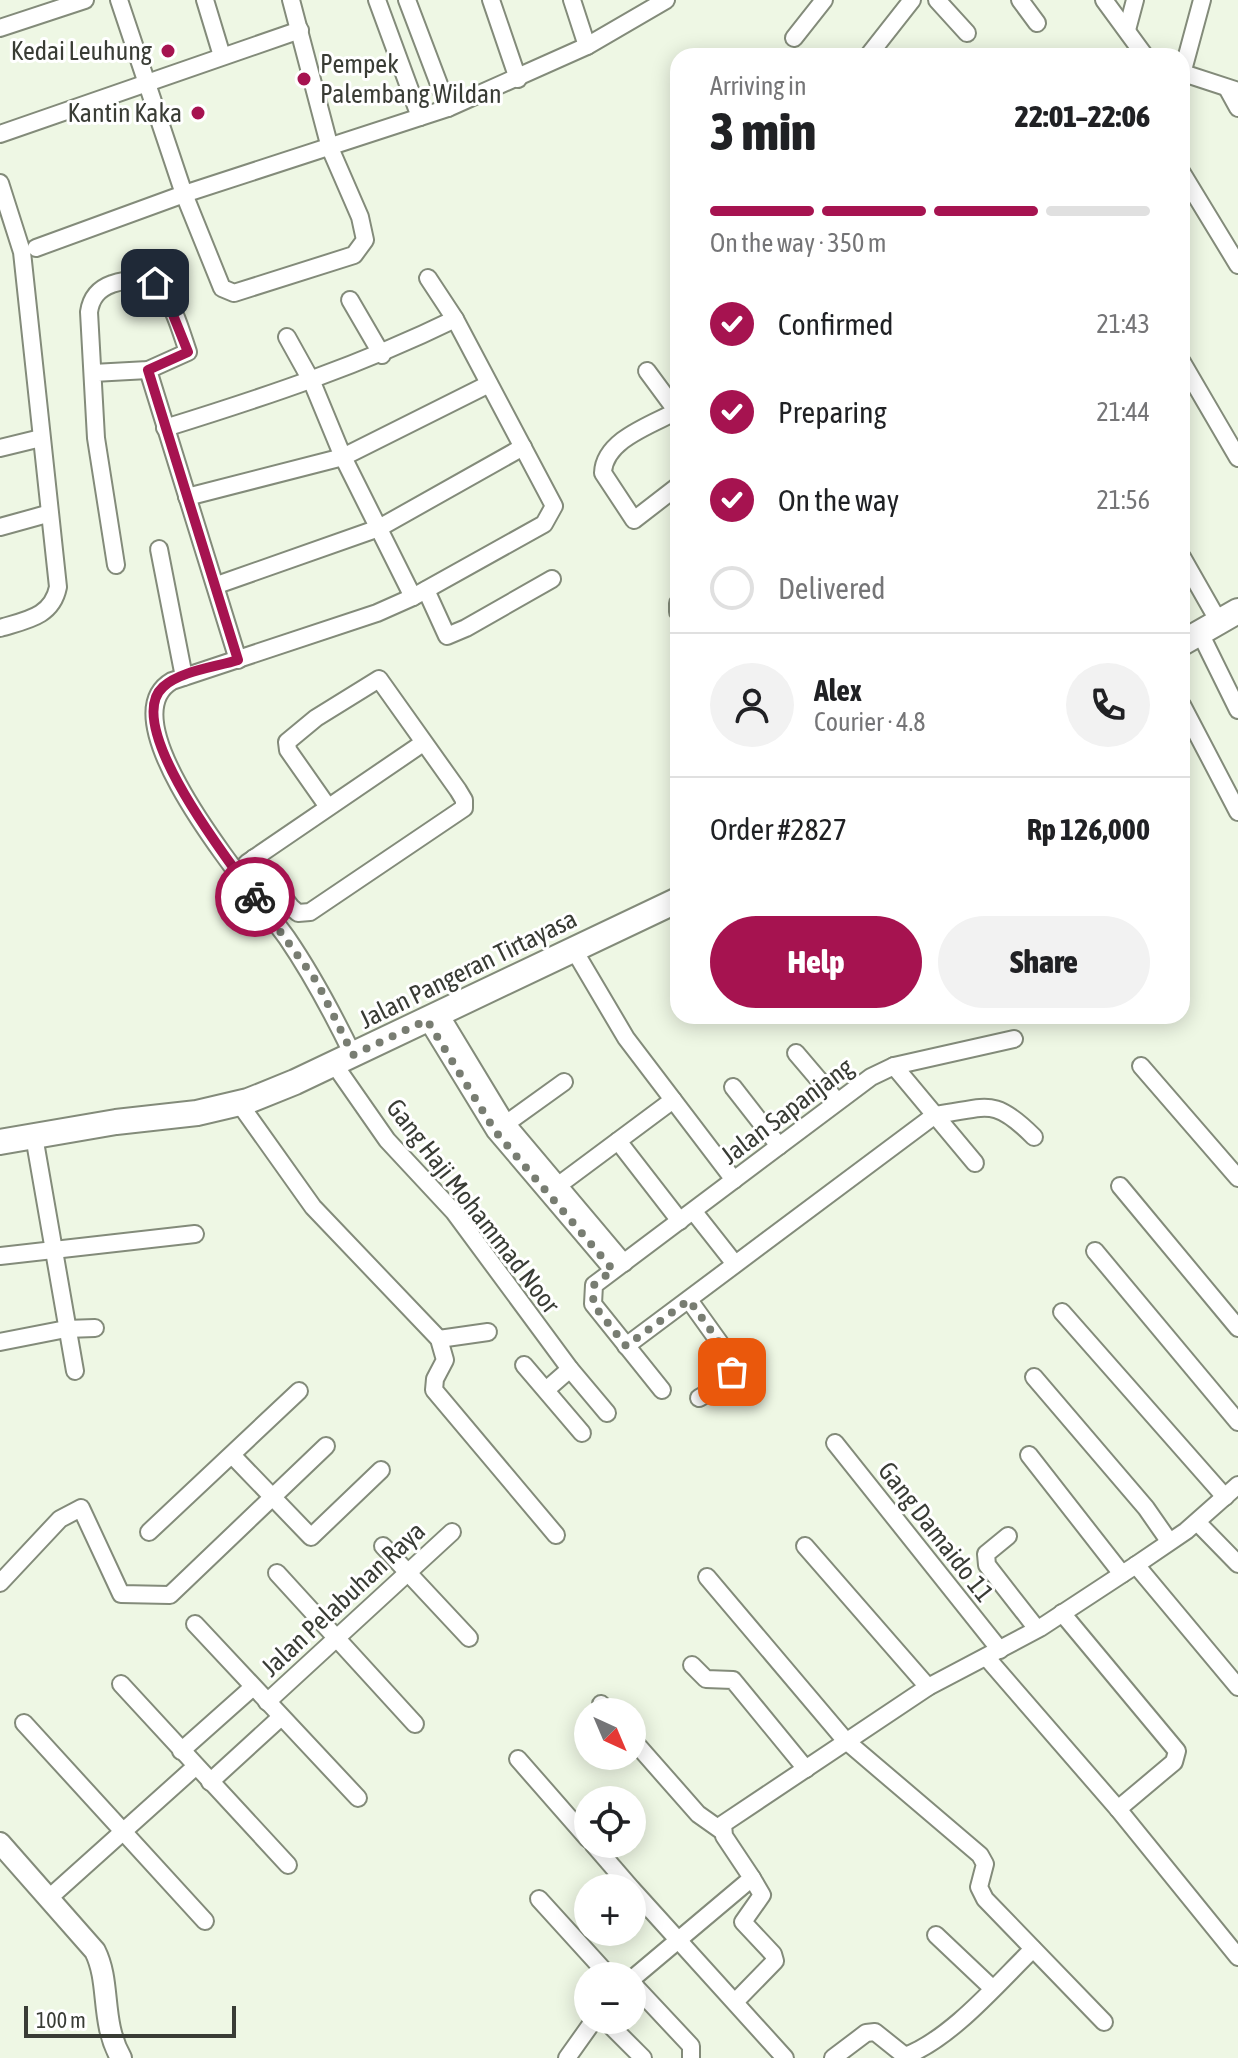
<!DOCTYPE html>
<html lang="en">
<head>
<meta charset="utf-8">
<style>
	:root { --surface:#fff; --page:#f2f2f2; --text:#202124; --muted:#757577; --line:#e0e0e0; --accent:#a61350 }
	body { margin:0; font-family:"Asap Condensed",sans-serif; background:var(--page); color:var(--text); height:100vh; display:flex; flex-direction:column; font-size:30px; white-space:nowrap }
	* { box-sizing:border-box; margin:0 }
	p { font-size:26px; color:var(--muted) }
	.icon { flex:none; width:44px; height:44px; fill:none; stroke:currentColor; stroke-width:2; stroke-linecap:round; stroke-linejoin:round }
	.map { position:relative; flex:1; overflow:hidden }
	.sheet { position:absolute; left:670px; top:48px; width:520px; height:976px; display:flex; flex-direction:column; background:var(--surface); border-radius:24px; box-shadow:0 4px 20px #0003 }
	.sheet>* { flex:none }
	.needle { width:52px; rotate:136deg }
	.controls { position:absolute; left:574px; top:1698px; display:grid; gap:16px }
	.controls a { display:grid; place-items:center; width:72px; height:72px; border-radius:50%; background:var(--surface); box-shadow:0 4px 20px #0003; font-size:40px }
	.scale { position:absolute; left:24px; bottom:20px; width:212px; box-sizing:border-box; padding-left:8px; border:4px solid #393c35; border-top:0; font-size:22px; line-height:28px; white-space:nowrap; color:#393c35; -webkit-text-stroke:6px #fff; paint-order:stroke }
	.pin { position:absolute; display:grid; place-items:center; width:68px; height:68px; color:#fff; margin:-34px; border-radius:16px; box-shadow:0 4px 12px #0006 }
	.courier { position:absolute; display:grid; place-items:center; width:80px; height:80px; margin:-40px; border:6px solid #a61350; border-radius:50%; background:#fff; color:#222; box-shadow:0 2px 10px #0007 }
	.headline em { font-style:normal; font-weight:800 }
	.headline div { display:flex; flex-direction:column-reverse }
	.headline { display:flex; align-items:center; justify-content:space-between; height:136px; padding:0 40px }
	h1 { font-size:52px; font-weight:800; line-height:60px }
	.bar { display:grid; grid-template-columns:repeat(4,1fr); gap:12px 8px; align-content:center; height:96px; padding:0 40px }
	.bar i { height:10px; border-radius:6px; background:var(--line) }
	.bar .active { background:var(--accent) }
	.bar p { grid-column:span 4 }
	.line { display:flex; align-items:center; gap:20px; padding:0 40px; border-top:2px solid var(--line) }
	.line div { flex:1 }
	.round { display:grid; place-items:center; flex:none; width:84px; height:84px; border-radius:42px; background:var(--page) }
	ol { padding:0 40px; list-style:none }
	li { display:flex; align-items:center; gap:24px; height:88px }
	li p { margin-inline-start:auto }
	li .icon { padding:8px; border-radius:50%; background:var(--accent); color:#fff; stroke-width:4 }
	li:last-child { color:var(--muted) }
	li i { width:44px; height:44px; border:4px solid var(--line); border-radius:50% }
	.action { display:flex; gap:16px; margin-top:auto; padding:16px 40px }
	.action a { flex:1; height:92px; border-radius:48px; background:var(--accent); color:#fff; font-size:32px; font-weight:800; line-height:92px; text-align:center }
	.action a+a { background:var(--page); color:var(--text) }
	.map>svg:first-child { display:block }
</style>
</head>
<body>
<div class="map">
<svg width="1238" height="2058" viewBox="0 0 1238 2058">
	<rect width="100%" height="100%" fill="#eef7e4"/>
	<g fill="none" stroke-linecap="round" stroke-linejoin="round">
		<g stroke="#838b7a" stroke-width="20">
			<g id="minor">
				<path d="M119 0 184 194 222 288 234 293 354 255 365 240 360 217 330 148 291 0"/>
				<path d="M205 0 222 56"/>
				<path d="M377 0 420 117"/>
				<path d="M407 0 448 108"/>
				<path d="M491 0 518 79"/>
				<path d="M572 0 587 46"/>
				<path d="M937 0 967 33"/>
				<path d="M1020 0 1037 23"/>
				<path d="M1104 0 1145 56"/>
				<path d="M0 28 85 0"/>
				<path d="M1127 30 1135 0"/>
				<path d="M794 38 824 0"/>
				<path d="M868 56 912 0"/>
				<path d="M1183 73 1238 91"/>
				<path d="M1182 74 1202 0"/>
				<path d="M1227 88 1238 108"/>
				<path d="M0 134 300 30"/>
				<path d="M1182 173 1238 265"/>
				<path d="M0 183 22 252 58 587C52 617 26 620 0 628"/>
				<path d="M36 248 184 194 448 108 587 46 666 0"/>
				<path d="M350 300 382 355"/>
				<path d="M287 337 312 382 343 457 413 597"/>
				<path d="M1182 362 1238 458"/>
				<path d="M148 370 238 660"/>
				<path d="M647 371 678 413"/>
				<path d="M93 373 148 370 188 352C174 311 165 267 112 284 98 289 91 298 89 312L96 438 116 565"/>
				<path d="M677 411C651 425 604 440 603 473L634 520 678 486"/>
				<path d="M165 428C265 397 361 365 455 319"/>
				<path d="M0 448 41 438"/>
				<path d="M187 497 343 457 489 384"/>
				<path d="M0 527 47 514"/>
				<path d="M159 549 184 677"/>
				<path d="M1182 557 1219 622"/>
				<path d="M217 585 379 528 523 447"/>
				<path d="M426 590 447 636 466 628 552 579"/>
				<path d="M678 603V612"/>
				<path d="M1200 633 1238 710"/>
				<path d="M1182 705 1238 812"/>
				<path d="M254 858 291 907 298 913 310 912 464 808V800L458 790 379 679 316 718 287 742 288 750 328 807"/>
				<path d="M247 863 423 743"/>
				<path d="M574 950 626 1038 734 1180"/>
				<path d="M440 1014 506 1123 624 1263"/>
				<path d="M427 1020 495 1131 613 1270"/>
				<path d="M796 1053 836 1100"/>
				<path d="M353 1055C333 1014 313 976 287 938 258 897 103 721 172 681L377 613 413 597 544 524 554 506 455 319 428 278"/>
				<path d="M334 1064 387 1140 454 1212 570 1369 607 1413"/>
				<path d="M894 1066 975 1163"/>
				<path d="M1141 1066 1238 1178"/>
				<path d="M733 1087 779 1146"/>
				<path d="M239 1103 313 1207 439 1339 445 1360 435 1379 434 1390 556 1535"/>
				<path d="M500 1128 564 1082"/>
				<path d="M34 1136 75 1371"/>
				<path d="M618 1141 680 1221"/>
				<path d="M1120 1186 1238 1328"/>
				<path d="M552 1190 673 1100"/>
				<path d="M694 1212 735 1264"/>
				<path d="M1095 1251 1238 1422"/>
				<path d="M0 1256 195 1234"/>
				<path d="M689 1300 732 1360 727 1382 699 1398"/>
				<path d="M1062 1312 1225 1497"/>
				<path d="M439 1339 488 1332"/>
				<path d="M0 1342 66 1329 95 1328"/>
				<path d="M626 1346 935 1115C988 1108 993 1096 1034 1137"/>
				<path d="M524 1365 582 1433"/>
				<path d="M1034 1377 1146 1508 1169 1541"/>
				<path d="M546 1390 570 1369"/>
				<path d="M662 1390 593 1304 594 1285 871 1077 894 1066 1014 1039"/>
				<path d="M835 1443 1000 1650"/>
				<path d="M232 1455 311 1537 381 1470"/>
				<path d="M1029 1455 1122 1574"/>
				<path d="M1197 1522 1238 1564"/>
				<path d="M149 1532 299 1391"/>
				<path d="M1008 1536 986 1554 987 1565 1037 1629"/>
				<path d="M383 1546 469 1638"/>
				<path d="M805 1546 928 1687"/>
				<path d="M1136 1565 1238 1687"/>
				<path d="M277 1573 415 1724"/>
				<path d="M707 1577 845 1740 980 1855 985 1864 979 1887 985 1899 1104 2022"/>
				<path d="M0 1583 60 1519 81 1508 121 1594 170 1595 326 1446"/>
				<path d="M1062 1613 1177 1751 1174 1762 1118 1809"/>
				<path d="M195 1624 358 1798"/>
				<path d="M987 1658 1118 1809 1238 1957"/>
				<path d="M692 1665 706 1679 733 1680 806 1769"/>
				<path d="M121 1684 288 1865"/>
				<path d="M267 1702 452 1532"/>
				<path d="M601 1704 608 1712"/>
				<path d="M24 1723 205 1921"/>
				<path d="M632 1739 698 1814 722 1831"/>
				<path d="M181 1751 253 1687"/>
				<path d="M518 1759 588 1839"/>
				<path d="M210 1782 281 1717"/>
				<path d="M593 1844 631 1888"/>
				<path d="M632 1889 785 2058"/>
				<path d="M49 1898 195 1767"/>
				<path d="M539 1899 609 1976"/>
				<path d="M936 1935 992 1988"/>
				<path d="M632 1979 752 1878 724 1836 723 1824 928 1687 1040 1628 1136 1565 1186 1531 1238 1485"/>
				<path d="M632 1983 691 2046V2058"/>
				<path d="M735 2002 775 1961 773 1954 743 1922 762 1895 752 1878"/>
				<path d="M605 2020 643 2058"/>
				<path d="M567 2058 594 2020"/>
				<path d="M833 2058 866 2033 875 2032 905 2056C951 2039 998 1983 1033 1949"/>
			</g>
		</g>
		<g stroke="#838b7a" stroke-width="24">
			<path id="tertiary" d="M0 1843 95 1951C111 1983 100 2021 121 2058"/>
		</g>
		<g stroke="#838b7a" stroke-width="28">
			<g id="primary">
				<path d="M1182 643 1238 611"/>
				<path d="M0 1142 116 1122 197 1113 248 1101 295 1082 678 900"/>
			</g>
		</g>
		<use href="#minor" stroke="#fff" stroke-width="16"/>
		<use href="#tertiary" stroke="#fff" stroke-width="20"/>
		<use href="#primary" stroke="#fff" stroke-width="24"/>
	</g>
	<g fill="none" stroke-linecap="round" stroke-linejoin="round">
		<path stroke="#787d72" stroke-width="8" stroke-dasharray="0 14.4" d="M255 897 317 982 353 1055 427 1020 495 1131 613 1270 594 1285 593 1304 626 1346 689 1300 732 1360V1372"/>
		<path stroke="#a61350" stroke-width="10" d="M155 283 165 295 188 352 148 370 238 660C216 667 180 671 163 687 121 725 231 864 255 897"/>
	</g>
	<g fill="#a61350" stroke="#fff" stroke-width="3">
		<circle cx="168" cy="51" r="8"/>
		<circle cx="304" cy="79" r="8"/>
		<circle cx="198" cy="113" r="8"/>
	</g>
	<g text-anchor="middle" dominant-baseline="central" stroke-width="6" stroke-linejoin="round" paint-order="stroke">
		<g font-size="26" fill="#393c35" stroke="#fff" text-anchor="end">
			<text x="152" y="51">Kedai Leuhung</text>
			<text x="320" y="64" text-anchor="start">Pempek<tspan x="320" dy="30">Palembang Wildan</tspan></text>
			<text x="182" y="113">Kantin Kaka</text>
		</g>
		<g font-size="26" fill="#393c35" stroke="#fff">
			<text transform="translate(468 969) rotate(-26)">Jalan Pangeran Tirtayasa</text>
			<text transform="translate(787 1111) rotate(-37)">Jalan Sapanjang</text>
			<text transform="translate(473 1206) rotate(52)">Gang Haji Mohammad Noor</text>
			<text transform="translate(936 1532) rotate(52)">Gang Damaido 11</text>
			<text transform="translate(343 1599) rotate(-43)">Jalan Pelabuhan Raya</text>
		</g>
	</g>
</svg>
<div class="controls">
<a><svg class="needle" viewBox="-14 -14 28 28"><path d="M0-13l5 13h-10z" fill="#e53935"/><path d="M0 13l5-13h-10z" fill="#757577"/></svg></a>
<a><svg class="icon" aria-label="locate" viewBox="0 0 24 24"><circle cx="12" cy="12" r="6"/><path d="M12 2v4M12 18v4M2 12h4M18 12h4"/></svg></a>
<a>+</a>
<a>−</a>
</div>
<div class="scale">100 m</div>
<div class="pin" style="left:732px;top:1372px;background:#ea580c"><svg class="icon" aria-label="bag" viewBox="0 0 24 24"><path d="M5 8h14l-1 12H6zM9 8a3 3 0 0 1 6 0"/></svg></div>
<div class="pin" style="left:155px;top:283px;background:#1f2937"><svg class="icon" aria-label="home" viewBox="0 0 24 24"><path d="M3 11l9-7 9 7M6 9v11h12V9"/></svg></div>
<div class="courier" style="left:255px;top:897px"><svg class="icon" aria-label="bike" viewBox="0 0 24 24"><circle cx="6" cy="16" r="4"/><circle cx="18" cy="16" r="4"/><path d="M6 16l4-8h5l3 8M10 8l3 8H6M13 5h3"/></svg></div>
<section class="sheet">
<div class="headline"><div><h1>3 min</h1><p>Arriving in</p></div><em>22:01–22:06</em></div>
<div class="bar"><i class="active"></i><i class="active"></i><i class="active"></i><i></i><p>On the way · 350 m</p></div>
<ol>
<li><svg class="icon" aria-label="check" viewBox="0 0 24 24"><path d="M5 12l5 5 9-10"/></svg>Confirmed<p>21:43</p></li>
<li><svg class="icon" aria-label="check" viewBox="0 0 24 24"><path d="M5 12l5 5 9-10"/></svg>Preparing<p>21:44</p></li>
<li><svg class="icon" aria-label="check" viewBox="0 0 24 24"><path d="M5 12l5 5 9-10"/></svg>On the way<p>21:56</p></li>
<li><i></i>Delivered</li>
</ol>
<div class="line" style="height:144px"><a class="round"><svg class="icon" aria-label="person" viewBox="0 0 24 24"><circle cx="12" cy="8" r="4"/><path d="M4 21q1-7 8-7t8 7"/></svg></a><div><b>Alex</b><p>Courier · 4.8</p></div><a class="round"><svg class="icon" aria-label="phone" viewBox="0 0 24 24"><path d="M5 4h4l2 5-3 2q2 4 5 5l2-3 5 2v4C11 20 4 13 5 4z"/></svg></a></div>
<div class="line" style="height:104px"><div>Order #2827</div><b>Rp 126,000</b></div>
<div class="action"><a>Help</a><a>Share</a></div>
</section>
</div>
</body>
</html>
